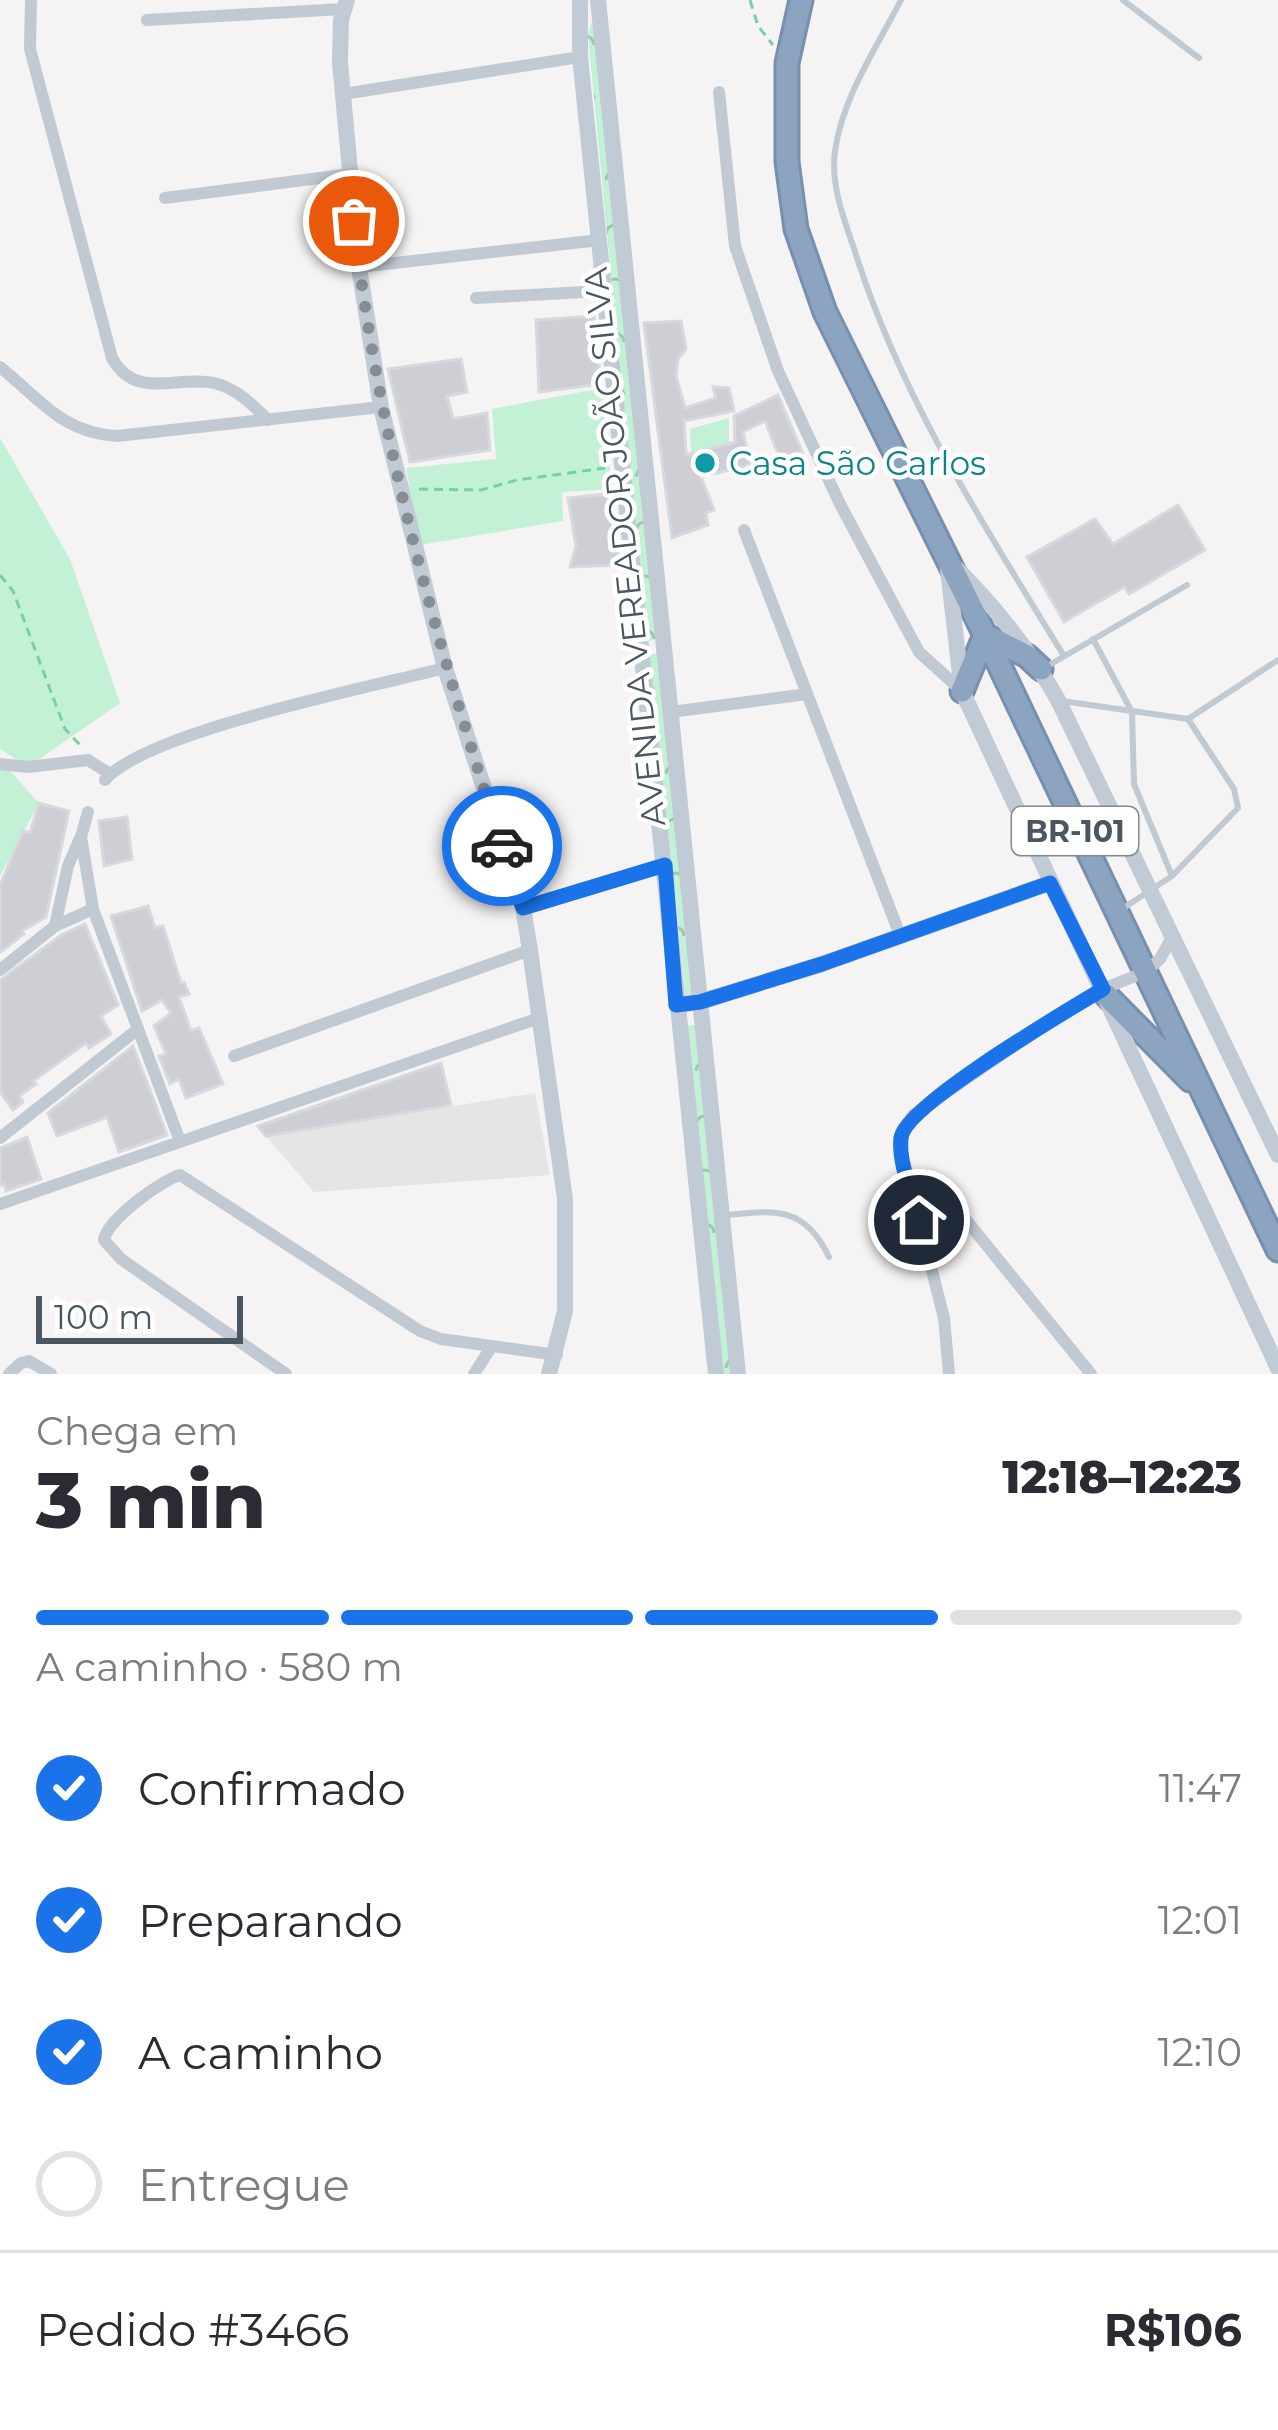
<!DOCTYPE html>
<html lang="pt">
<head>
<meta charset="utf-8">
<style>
	:root { --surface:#fff; --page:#f2f2f3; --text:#2b2b33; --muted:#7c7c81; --line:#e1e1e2; --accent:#1a73e8 }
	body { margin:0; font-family:Montserrat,sans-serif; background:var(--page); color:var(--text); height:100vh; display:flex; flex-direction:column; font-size:45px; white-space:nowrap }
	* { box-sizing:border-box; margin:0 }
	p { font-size:39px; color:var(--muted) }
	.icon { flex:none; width:66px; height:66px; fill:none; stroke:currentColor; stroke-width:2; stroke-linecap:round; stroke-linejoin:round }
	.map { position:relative; height:1374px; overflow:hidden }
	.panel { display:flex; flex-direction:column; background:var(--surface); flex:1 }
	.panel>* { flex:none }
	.scale { position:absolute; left:36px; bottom:30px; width:207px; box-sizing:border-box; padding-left:12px; border:6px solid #4a5661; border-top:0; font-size:33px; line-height:42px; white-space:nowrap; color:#4a5661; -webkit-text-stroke:9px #fff; paint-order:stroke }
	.pin { position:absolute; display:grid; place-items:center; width:102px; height:102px; color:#fff; margin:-51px; border:6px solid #fff; border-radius:50%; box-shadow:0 3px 12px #0007 }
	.courier { position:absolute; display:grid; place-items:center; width:120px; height:120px; margin:-60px; border:9px solid #1a73e8; border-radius:50%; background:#fff; color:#222; box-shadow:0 3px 15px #0007 }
	.head em { font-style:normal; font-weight:800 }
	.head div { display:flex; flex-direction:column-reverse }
	.head { display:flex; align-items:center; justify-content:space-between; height:204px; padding:0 36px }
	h1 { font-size:78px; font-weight:800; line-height:90px }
	.bar { display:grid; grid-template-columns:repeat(4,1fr); gap:18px 12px; align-content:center; height:144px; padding:0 36px }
	.bar i { height:15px; border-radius:9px; background:var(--line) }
	.bar .on { background:var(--accent) }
	.bar p { grid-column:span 4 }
	.line { display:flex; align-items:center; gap:30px; padding:0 36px; border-top:3px solid var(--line) }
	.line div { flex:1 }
	ol { padding:0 36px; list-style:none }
	li { display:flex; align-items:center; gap:36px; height:132px }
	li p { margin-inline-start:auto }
	li .icon { padding:12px; border-radius:50%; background:var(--accent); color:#fff; stroke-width:4 }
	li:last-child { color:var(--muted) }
	li i { width:66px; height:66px; border:6px solid var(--line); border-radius:50% }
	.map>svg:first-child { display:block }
</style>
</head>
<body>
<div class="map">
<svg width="1278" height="1374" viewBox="0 0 1278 1374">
	<defs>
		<pattern id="forest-crowns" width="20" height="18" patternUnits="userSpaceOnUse" patternTransform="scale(3)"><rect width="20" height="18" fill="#c3f1d5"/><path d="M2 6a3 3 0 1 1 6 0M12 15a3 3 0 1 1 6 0" fill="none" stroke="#a0c6b0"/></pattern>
	</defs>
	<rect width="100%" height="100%" fill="#f5f3f3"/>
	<path fill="#e6e4e5" d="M535 1093 550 1175 314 1192 266 1136Z"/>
	<g fill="#c3f1d5">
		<path d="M602 388 612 489 562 492 563 521 420 545 406 468 496 459 492 409Z"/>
		<path d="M729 418V443L691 453 690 429Z"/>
		<path d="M0 438 70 559 120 703 28 767 0 749Z"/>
		<path d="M0 760 39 803 0 876Z"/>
	</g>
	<g fill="url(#forest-crowns)">
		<path d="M591 23 595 27 664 639 646 641 588 35Z"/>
		<path d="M666 653 700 1008H687L649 654Z"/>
		<path d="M687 1025 701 1026 736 1374H720Z"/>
	</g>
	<g fill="#cdcfd5" stroke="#d7d9de" stroke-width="3">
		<path d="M594 316 601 384 539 392 536 320Z"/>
		<path d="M681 321 686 349 678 359 676 376 685 408 716 398 713 387 729 388 734 411 684 421 686 455 735 442 734 416 778 395 805 459 789 468 780 459 765 421 743 432 750 465 701 477 714 510 706 513 708 525 672 538 644 323Z"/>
		<path d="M461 359 467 392 447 396 453 419 487 413 490 450 410 462 388 369Z"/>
		<path d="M607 494 620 565 570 567 576 546 568 498Z"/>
		<path d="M1178 505 1205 550 1129 594 1124 587 1064 622 1027 557 1095 519 1113 544Z"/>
		<path d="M39 803 69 811 46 917 22 931 24 934 0 952V885L23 831 30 833Z"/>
		<path d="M127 817 132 859 104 866 99 821Z"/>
		<path d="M148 906 155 928 163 926 181 983 184 982 189 994 179 997 191 1031 199 1028 223 1084 186 1098 179 1079 170 1084 159 1056 166 1054 154 1026 171 1013 162 1000 142 1011 111 916Z"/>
		<path d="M85 924 118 1005 101 1016 111 1034 89 1048 86 1043 33 1081 36 1084 19 1096 23 1102 13 1110 0 1092V980L61 935Z"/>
		<path d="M133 1046 167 1135 119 1152 107 1117 57 1136 48 1113Z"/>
		<path d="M441 1063 451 1105 266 1136 258 1126Z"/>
		<path d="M27 1137 41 1179 6 1191 4 1184 0 1186V1148Z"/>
	</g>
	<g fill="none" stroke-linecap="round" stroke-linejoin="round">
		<g stroke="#7690ad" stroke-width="27">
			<g id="highway">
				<path d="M801 0 787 63V162L796 229 825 312 985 635 1278 1250"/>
				<path d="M962 691 985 635 1027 656 1041 669"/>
				<path d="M1106 995 1190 1080"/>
			</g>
		</g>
		<g stroke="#7ad0a6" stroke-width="3" stroke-dasharray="9 6" stroke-linecap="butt">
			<path d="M750 0 758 26 773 45"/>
			<path d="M419 489 481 490 517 480 605 468"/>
			<path d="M0 575 13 591 65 729 81 746"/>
		</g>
		<g stroke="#c1cad2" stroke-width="6">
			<path d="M901 0C877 47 842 98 835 151 830 188 846 223 857 258 904 403 985 527 1064 656"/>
			<path d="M1123 0 1199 58"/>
			<path d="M1093 639 1132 712 1134 784 1172 876"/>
			<path d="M1044 668 1187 585"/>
			<path d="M1062 701 1188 719 1278 660"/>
			<path d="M1119 911 1172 876 1238 808 1234 789 1188 719"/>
			<path d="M727 1215C776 1210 805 1206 829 1257"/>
		</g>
		<g stroke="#c1cad2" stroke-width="12">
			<path d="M31 0 30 49 112 358C136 401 176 375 214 383 236 388 253 405 268 420"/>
			<path d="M147 20 343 9"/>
			<path d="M719 92 735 246 778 371 840 504 919 652 962 691"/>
			<path d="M343 94 580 57"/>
			<path d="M165 198 350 174"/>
			<path d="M359 267 600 240"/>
			<path d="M476 298 603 291"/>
			<path d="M0 367C40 399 62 433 117 436L381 407"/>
			<path d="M744 530 900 935"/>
			<path d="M671 712 807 694"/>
			<path d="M0 764 28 767 88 760 110 774"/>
			<path d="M105 780C145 732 375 686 445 668"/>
			<path d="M88 812 81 837 93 909 180 1141"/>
			<path d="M523 908 665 865"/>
			<path d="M55 926 68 866 80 838"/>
			<path d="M0 970 55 926 93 909"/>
			<path d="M234 1056 530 950"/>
			<path d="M0 1138 138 1029"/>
			<path d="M911 1187 945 1203 967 1221 1091 1374"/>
			<path d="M0 1204 539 1018"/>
			<path d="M9 1374 21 1363 29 1361 51 1374"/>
			<path d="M286 1374 121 1259 104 1240C107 1220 160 1181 180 1175L420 1331 441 1339 557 1355"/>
			<path d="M474 1374 492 1346"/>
			<path d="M949 1374 944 1318 902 1153 903 1129 913 1115 1060 1015 1103 989 1145 972 1160 959 1173 935"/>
		</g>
		<g stroke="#c1cbd6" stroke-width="16">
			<path d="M347 0 341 20 340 63 359 267 381 407 445 668 523 908 530 950 565 1199V1311L549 1374"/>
			<path d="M580 0V57L716 1374"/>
			<path d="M598 0 738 1374"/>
			<path d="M957 569C996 608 1031 652 1058 700L1278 1155"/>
			<path d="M948 570 962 691 1278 1368"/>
			<path d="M676 1005 700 1002 822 964 1050 883"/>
		</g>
		<use href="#highway" stroke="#8ba5c1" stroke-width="21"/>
	</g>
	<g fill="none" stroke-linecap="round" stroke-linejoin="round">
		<path stroke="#868d94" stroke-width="12" stroke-dasharray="0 21.6" d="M354 221C377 436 437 641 502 846"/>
		<path stroke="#1a73e8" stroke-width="15" d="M502 846 523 908 665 865 676 1005 700 1002 822 964 1050 883 1103 989C1070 1009 904 1106 901 1138 898 1163 913 1196 919 1220"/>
	</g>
	<circle fill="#0f9aa8" stroke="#fff" stroke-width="4.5" cx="705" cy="463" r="12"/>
	<g text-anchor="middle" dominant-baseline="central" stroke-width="9" stroke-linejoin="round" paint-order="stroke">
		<rect fill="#fff" stroke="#808990" stroke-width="3" x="1012" y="807" width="126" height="48" rx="9"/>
		<g font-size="30" font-weight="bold" fill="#4a5661">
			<text x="1075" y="831">BR-101</text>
		</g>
		<g font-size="33" fill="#0d838f" stroke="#fff" text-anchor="start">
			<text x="729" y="463">Casa São Carlos</text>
		</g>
		<g font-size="33" fill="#4a5661" stroke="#fff">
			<text transform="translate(624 547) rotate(-96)">AVENIDA VEREADOR JOÃO SILVA</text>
		</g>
	</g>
</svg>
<div class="scale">100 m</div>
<div class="pin" style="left:354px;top:221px;background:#ea580c"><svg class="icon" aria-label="bag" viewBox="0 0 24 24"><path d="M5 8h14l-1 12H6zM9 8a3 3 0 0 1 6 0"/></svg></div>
<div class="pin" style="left:919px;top:1220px;background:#1f2937"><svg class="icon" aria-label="home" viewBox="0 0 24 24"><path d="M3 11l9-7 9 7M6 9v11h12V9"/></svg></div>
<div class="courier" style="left:502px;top:846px"><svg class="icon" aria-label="car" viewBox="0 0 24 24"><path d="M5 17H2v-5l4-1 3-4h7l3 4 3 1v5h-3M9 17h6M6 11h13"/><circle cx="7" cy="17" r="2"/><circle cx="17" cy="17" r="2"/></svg></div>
</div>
<section class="panel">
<div class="head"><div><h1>3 min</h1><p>Chega em</p></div><em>12:18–12:23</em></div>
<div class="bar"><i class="on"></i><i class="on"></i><i class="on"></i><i></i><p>A caminho · 580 m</p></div>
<ol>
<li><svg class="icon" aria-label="check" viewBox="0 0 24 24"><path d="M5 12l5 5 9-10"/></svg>Confirmado<p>11:47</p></li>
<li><svg class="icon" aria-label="check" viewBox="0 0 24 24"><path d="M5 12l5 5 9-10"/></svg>Preparando<p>12:01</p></li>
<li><svg class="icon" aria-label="check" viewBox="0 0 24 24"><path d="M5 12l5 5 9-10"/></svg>A caminho<p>12:10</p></li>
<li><i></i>Entregue</li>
</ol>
<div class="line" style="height:156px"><div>Pedido #3466</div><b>R$106</b></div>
</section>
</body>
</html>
